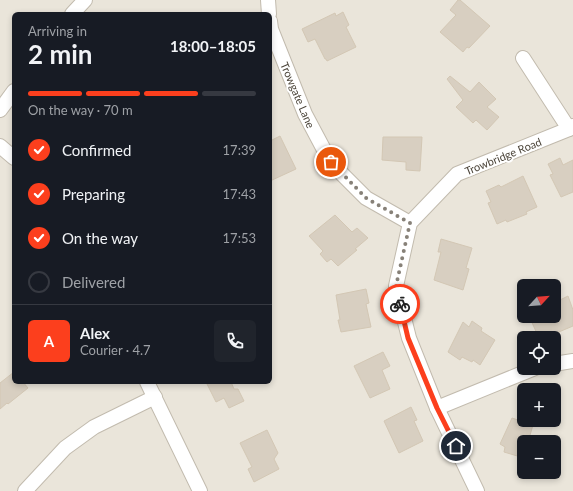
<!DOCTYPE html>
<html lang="en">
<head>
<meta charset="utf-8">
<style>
	:root { --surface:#171b24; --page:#20242c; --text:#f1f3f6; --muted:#9ea1a6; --line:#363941; --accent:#fc3f1d }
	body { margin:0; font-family:Lato,sans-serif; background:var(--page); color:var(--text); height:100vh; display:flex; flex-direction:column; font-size:15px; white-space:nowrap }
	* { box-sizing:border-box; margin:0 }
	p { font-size:13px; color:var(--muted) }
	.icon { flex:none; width:22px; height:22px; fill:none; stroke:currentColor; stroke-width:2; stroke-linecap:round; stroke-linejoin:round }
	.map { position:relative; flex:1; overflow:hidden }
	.details { position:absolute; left:12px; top:12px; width:260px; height:372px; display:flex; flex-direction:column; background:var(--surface); border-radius:6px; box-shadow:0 2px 6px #0003 }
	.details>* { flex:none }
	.needle { width:26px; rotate:64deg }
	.buttons { position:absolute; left:517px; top:279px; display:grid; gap:8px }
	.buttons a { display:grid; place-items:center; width:44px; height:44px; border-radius:6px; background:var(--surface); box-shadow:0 2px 6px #0003; font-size:20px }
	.pin { position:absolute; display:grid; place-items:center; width:34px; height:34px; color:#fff; margin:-17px; border:2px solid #fff; border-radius:50%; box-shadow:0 1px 4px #0007 }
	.courier { position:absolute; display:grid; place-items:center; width:40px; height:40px; margin:-20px; border:3px solid #fc3f1d; border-radius:50%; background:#fff; color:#222; box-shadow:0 1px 5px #0007 }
	.head em { font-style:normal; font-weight:700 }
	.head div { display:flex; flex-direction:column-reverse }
	.head { display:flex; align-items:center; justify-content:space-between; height:68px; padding:0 16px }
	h1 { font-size:26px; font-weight:700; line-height:30px }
	.bar { display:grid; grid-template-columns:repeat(4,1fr); gap:6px 4px; align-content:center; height:48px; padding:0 16px }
	.bar i { height:5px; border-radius:3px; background:var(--line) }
	.bar .selected { background:var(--accent) }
	.bar p { grid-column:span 4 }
	.line { display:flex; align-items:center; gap:10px; padding:0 16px; border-top:1px solid var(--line) }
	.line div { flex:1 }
	.round { display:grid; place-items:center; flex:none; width:42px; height:42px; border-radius:6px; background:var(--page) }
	ol { padding:0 16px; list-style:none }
	li { display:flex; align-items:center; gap:12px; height:44px }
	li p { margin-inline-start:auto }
	li .icon { padding:4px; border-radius:50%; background:var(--accent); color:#fff; stroke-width:4 }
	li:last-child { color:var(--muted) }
	li i { width:22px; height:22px; border:2px solid var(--line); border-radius:50% }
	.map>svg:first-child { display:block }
</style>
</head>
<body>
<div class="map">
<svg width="573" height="491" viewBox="0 0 573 491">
	<rect width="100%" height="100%" fill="#f6f3ec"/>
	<path fill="#eae5da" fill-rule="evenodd" d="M0 0H573V491H0ZM14 14H270V382H14ZM524 286H554V316H524ZM524 338H554V368H524ZM524 390H554V420H524ZM524 442H554V472H524Z"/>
	<g fill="#d8cfc1" stroke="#d3c7b4">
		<path d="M458 0H460L490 26 469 48 467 47 463 52 440 32 456 15 450 10Z"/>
		<path d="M343 12 349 25 346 27 356 47 327 61 326 59H325L315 39 308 42 302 29 335 13 336 16Z"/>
		<path d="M450 76 470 92 479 82 496 99 487 107 499 117 487 130 476 120 473 123 456 107 463 100 447 79Z"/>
		<path d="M280 136 296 169 270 181V141Z"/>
		<path d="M383 137H422L420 171 406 170V162L382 160Z"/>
		<path d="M560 158 563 165 573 160V192L561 197 550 175 553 174 548 164Z"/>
		<path d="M523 176 537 207 526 212 527 214 507 222 506 220 497 224 488 203 491 202 486 191 499 185 501 187Z"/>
		<path d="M335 215 352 232 357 228 368 238 355 249 357 250 338 266 331 259 327 262 320 254 323 251 309 236Z"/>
		<path d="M441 239 472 248 466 268 469 269 463 290 434 280 441 252H438Z"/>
		<path d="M366 289 369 303 366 304 371 327 341 332 338 320H340L336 295Z"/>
		<path d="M568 296 573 310V326L554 334 556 338H539L529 316H554V303Z"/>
		<path d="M472 321 482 328 481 331 495 340 480 365 473 360 472 362 462 357 460 360 448 352 463 322 469 327Z"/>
		<path d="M383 352 390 366 382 370 390 389 370 398 354 366Z"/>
		<path d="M14 372V382H23L28 388 8 404 7 403 0 409V383Z"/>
		<path d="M206 382H231L234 389H238L244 401 229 408 224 398 216 402Z"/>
		<path d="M411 407 417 420 414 421 423 441 399 453 384 421Z"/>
		<path d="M512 418 533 425 528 442H524V458L504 452 505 447 500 444Z"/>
		<path d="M267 430 278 453 274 459 279 469 254 482 248 469 252 467 240 443Z"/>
	</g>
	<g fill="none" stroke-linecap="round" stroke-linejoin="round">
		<g stroke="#c2bbae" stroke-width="16">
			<g id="street">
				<path d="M268 0 269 14"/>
				<path d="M72 14 85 0"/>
				<path d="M270 21 271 29 305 114 331 163 366 198 410 223"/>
				<path d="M523 58 569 129"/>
				<path d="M0 110 14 91"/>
				<path d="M0 146 14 158"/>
				<path d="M554 364 573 361"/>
				<path d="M147 382 200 491"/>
				<path d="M437 408 535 368"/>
				<path d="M25 491 65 448 94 427 155 397"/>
				<path d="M477 491 437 408 409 338 396 286 410 223 457 174 569 129 573 126"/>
			</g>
		</g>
		<use href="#street" stroke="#fff" stroke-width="14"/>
	</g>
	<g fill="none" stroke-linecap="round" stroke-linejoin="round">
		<path stroke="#878178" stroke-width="4" stroke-dasharray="0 7.2" d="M331 162 366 198 410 223 396 286 400 304"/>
		<path stroke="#fc3f1d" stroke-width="5" d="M400 304 408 338 437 408 456 446"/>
	</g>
	<g text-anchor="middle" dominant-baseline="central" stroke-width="4" stroke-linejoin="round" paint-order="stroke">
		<g font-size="11" fill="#4b4439" stroke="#fff">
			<text transform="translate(298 95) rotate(67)">Trowgate Lane</text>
			<text transform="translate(503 156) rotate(-22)">Trowbridge Road</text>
		</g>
	</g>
</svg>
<div class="buttons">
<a><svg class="needle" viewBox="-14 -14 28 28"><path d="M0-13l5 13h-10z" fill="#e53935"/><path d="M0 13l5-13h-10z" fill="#9ea1a6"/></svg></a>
<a><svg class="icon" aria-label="locate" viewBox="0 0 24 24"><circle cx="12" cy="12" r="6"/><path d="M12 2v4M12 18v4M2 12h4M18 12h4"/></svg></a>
<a>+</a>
<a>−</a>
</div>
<div class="pin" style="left:331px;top:162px;background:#ea580c"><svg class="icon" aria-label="bag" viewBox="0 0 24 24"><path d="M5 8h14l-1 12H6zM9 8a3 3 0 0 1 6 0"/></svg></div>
<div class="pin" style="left:456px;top:446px;background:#1f2937"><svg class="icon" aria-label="home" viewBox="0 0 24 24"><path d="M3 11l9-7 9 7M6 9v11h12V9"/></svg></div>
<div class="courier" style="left:400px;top:304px"><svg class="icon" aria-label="bike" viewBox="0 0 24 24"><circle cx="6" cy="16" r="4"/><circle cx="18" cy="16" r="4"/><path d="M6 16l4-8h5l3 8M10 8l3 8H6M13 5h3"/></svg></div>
<section class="details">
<div class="head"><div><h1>2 min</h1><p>Arriving in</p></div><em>18:00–18:05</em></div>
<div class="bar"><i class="selected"></i><i class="selected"></i><i class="selected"></i><i></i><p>On the way · 70 m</p></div>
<ol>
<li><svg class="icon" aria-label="check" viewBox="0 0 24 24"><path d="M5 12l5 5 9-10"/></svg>Confirmed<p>17:39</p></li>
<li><svg class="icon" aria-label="check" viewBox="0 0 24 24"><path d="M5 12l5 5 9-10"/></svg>Preparing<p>17:43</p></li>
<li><svg class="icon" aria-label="check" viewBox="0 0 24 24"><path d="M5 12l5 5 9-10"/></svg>On the way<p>17:53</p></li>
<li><i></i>Delivered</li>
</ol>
<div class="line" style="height:72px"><b class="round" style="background:var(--accent);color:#fff">A</b><div><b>Alex</b><p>Courier · 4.7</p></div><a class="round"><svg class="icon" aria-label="phone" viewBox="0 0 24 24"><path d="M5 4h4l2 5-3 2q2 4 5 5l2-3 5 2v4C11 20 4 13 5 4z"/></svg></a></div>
</section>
</div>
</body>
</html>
